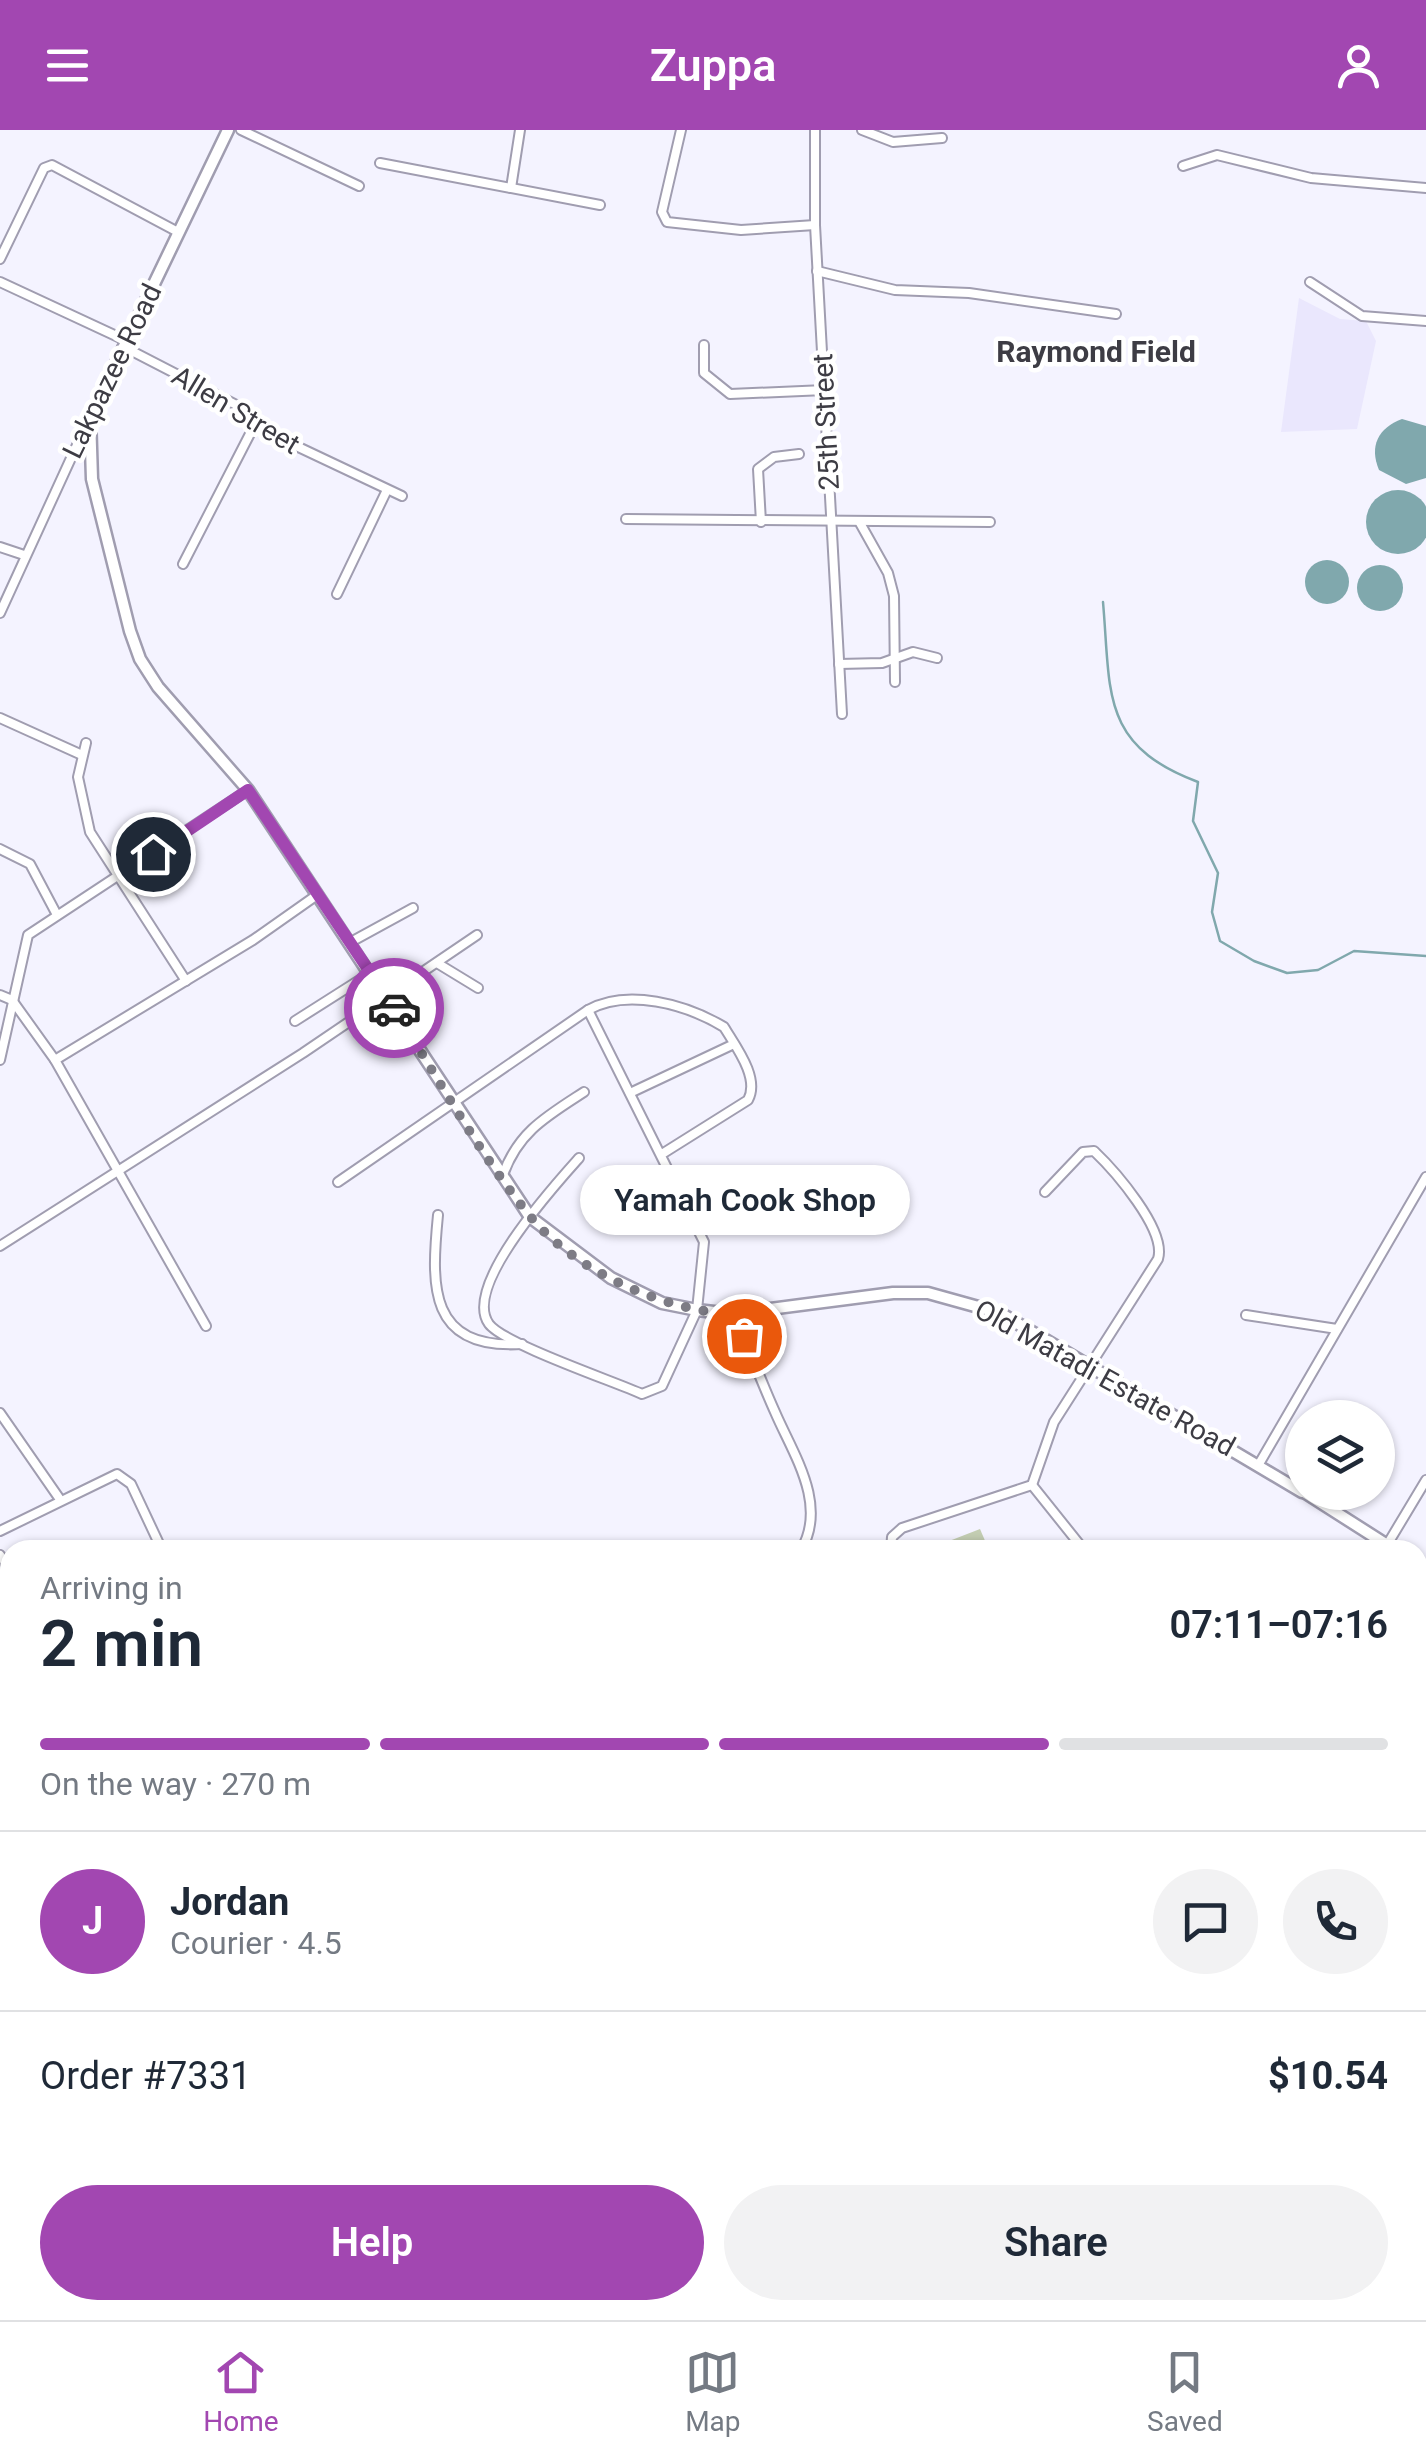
<!DOCTYPE html>
<html lang="en">
<head>
<meta charset="utf-8">
<style>
	:root { --surface:#fff; --page:#f2f2f3; --text:#1f2937; --muted:#747a83; --line:#e0e1e3; --accent:#a247b1 }
	body { margin:0; font-family:Roboto,sans-serif; background:var(--page); color:var(--text); height:100vh; display:flex; flex-direction:column; font-size:38px; white-space:nowrap }
	* { box-sizing:border-box; margin:0 }
	p { font-size:32px; color:var(--muted) }
	.icon { flex:none; width:55px; height:55px; fill:none; stroke:currentColor; stroke-width:2; stroke-linecap:round; stroke-linejoin:round }
	.map { position:relative; flex:1; overflow:hidden }
	.side { position:absolute; left:0px; top:1410px; width:1428px; height:780px; display:flex; flex-direction:column; background:var(--surface); border-radius:30px 30px 0 0; box-shadow:0 2px 8px #0004 }
	.side>* { flex:none }
	.fabs { position:absolute; left:1285px; top:1270px; display:grid; gap:20px }
	.fabs a { display:grid; place-items:center; width:110px; height:110px; border-radius:50%; background:var(--surface); box-shadow:0 2px 8px #0004; font-size:50px }
	.pin { position:absolute; display:grid; place-items:center; width:85px; height:85px; color:#fff; margin:-42px; border:5px solid #fff; border-radius:50%; box-shadow:0 2px 10px #0007 }
	.courier { position:absolute; display:grid; place-items:center; width:100px; height:100px; margin:-50px; border:8px solid #a247b1; border-radius:50%; background:#fff; color:#222; box-shadow:0 2px 12px #0007 }
	.bubble { position:absolute; height:70px; border-radius:35px; background:var(--surface); box-shadow:0 2px 8px #0004; font-size:32px; font-weight:600; line-height:70px; text-align:center }
	.summary em { font-style:normal; font-weight:600 }
	.summary div { display:flex; flex-direction:column-reverse }
	.summary { display:flex; align-items:center; justify-content:space-between; height:170px; padding:0 40px }
	h1 { font-size:65px; font-weight:600; line-height:75px }
	.bar { display:grid; grid-template-columns:repeat(4,1fr); gap:15px 10px; align-content:center; height:120px; padding:0 40px }
	.bar i { height:12px; border-radius:8px; background:var(--line) }
	.bar .selected { background:var(--accent) }
	.bar p { grid-column:span 4 }
	.line { display:flex; align-items:center; gap:25px; padding:0 40px; border-top:2px solid var(--line) }
	.line div { flex:1 }
	.round { display:grid; place-items:center; flex:none; width:105px; height:105px; border-radius:52px; background:var(--page) }
	.action { display:flex; gap:20px; margin-top:auto; padding:20px 40px }
	.action a { flex:1; height:115px; border-radius:60px; background:var(--accent); color:#fff; font-size:40px; font-weight:600; line-height:115px; text-align:center }
	.action a+a { background:var(--page); color:var(--text) }
	header { display:flex; justify-content:space-between; align-items:center; height:130px; padding:0 40px; background:var(--accent); color:#fff; font-size:45px; font-weight:600 }
	.menu { display:flex; justify-content:space-around; align-items:center; height:140px; border-top:2px solid var(--line); background:var(--surface); font-size:28px; color:var(--muted) }
	.menu a { display:grid; justify-items:center; gap:5px }
	.menu .selected { color:var(--accent) }
	.map>svg:first-child { display:block }
</style>
</head>
<body>
<header><svg class="icon" aria-label="menu" viewBox="0 0 24 24"><path d="M4 6h16M4 12h16M4 18h16"/></svg>Zuppa<svg class="icon" aria-label="person" viewBox="0 0 24 24"><circle cx="12" cy="8" r="4"/><path d="M4 21q1-7 8-7t8 7"/></svg></header>
<div class="map">
<svg width="1426" height="2190" viewBox="0 0 1426 2190">
	<rect width="100%" height="100%" fill="#f4f3ff"/>
	<path fill="#eae7fd" d="M1299 168 1340 189 1366 191 1376 211 1357 299 1281 302Z"/>
	<g fill="#c3cdb2">
		<path d="M980 1399 989 1420H926Z"/>
		<path d="M1418 2106 1426 2108V2190H1245L1242 2180H1418Z"/>
		<path d="M221 2180H973L971 2190H222Z"/>
	</g>
	<g fill="#80a8ad">
		<path d="M1402 289 1426 296V348L1406 354 1379 340C1369 316 1378 298 1402 289Z"/>
		<circle cx="1398" cy="392" r="32"/>
		<circle cx="1327" cy="452" r="22"/>
		<circle cx="1380" cy="458" r="23"/>
		<path d="M10 1718V2180H221L222 2190H0V1724Z"/>
		<path d="M973 2180H1242L1245 2190H971Z"/>
	</g>
	<g fill="none" stroke-linecap="round" stroke-linejoin="round">
		<path stroke="#80a8ad" stroke-width="2.5" d="M1103 472C1111 563 1100 615 1198 652L1193 691 1218 743 1212 782 1220 811 1254 831 1287 843 1318 840 1354 821 1426 826"/>
		<g stroke="#a09db0" stroke-width="12">
			<g id="minor">
				<path d="M241 0 359 56"/>
				<path d="M681 0 662 82 667 92 741 100 815 95"/>
				<path d="M815 0V95L842 584"/>
				<path d="M862 0 893 12 942 8"/>
				<path d="M380 33 600 75"/>
				<path d="M1183 36 1217 25 1311 48 1426 58"/>
				<path d="M511 58 520 0"/>
				<path d="M0 129 44 38 52 35 178 102"/>
				<path d="M817 141 895 160 969 163 1116 184"/>
				<path d="M0 152 127 211"/>
				<path d="M1310 152 1362 186 1426 191"/>
				<path d="M704 215V243L730 264 825 260"/>
				<path d="M124 217 248 281 254 296 402 366"/>
				<path d="M626 389 990 392"/>
				<path d="M761 392 758 339 774 327 799 324"/>
				<path d="M860 393 888 443 894 466 895 552"/>
				<path d="M0 417 24 425"/>
				<path d="M183 434 254 296"/>
				<path d="M337 464 386 362"/>
				<path d="M0 483 88 291"/>
				<path d="M839 534 882 533 913 522 937 528"/>
				<path d="M0 588 82 625"/>
				<path d="M86 613 78 647 90 702 186 851"/>
				<path d="M0 719 30 734 57 785"/>
				<path d="M349 813 413 778"/>
				<path d="M437 833 478 858"/>
				<path d="M0 865 12 870 55 930 253 810 317 765"/>
				<path d="M295 891 369 844"/>
				<path d="M0 930 28 805 248 660"/>
				<path d="M55 930 206 1196"/>
				<path d="M630 963 734 914"/>
				<path d="M579 1028C554 1056 462 1157 489 1194 504 1214 613 1251 642 1264L662 1256 697 1180 704 1112 588 880C627 858 686 874 724 897 736 917 760 948 748 970L662 1024"/>
				<path d="M503 1045C518 1002 547 986 584 962"/>
				<path d="M338 1052 588 880"/>
				<path d="M438 1085C431 1156 428 1220 522 1214"/>
				<path d="M0 1116 303 923 477 805"/>
				<path d="M731 1184C749 1216 760 1249 775 1282 793 1324 828 1374 801 1420"/>
				<path d="M1246 1185 1337 1199"/>
				<path d="M0 1283 59 1368"/>
				<path d="M1259 1334 1426 1047"/>
				<path d="M1032 1355 1084 1420"/>
				<path d="M0 1401 117 1344 131 1354 162 1420"/>
				<path d="M1387 1415 1426 1350"/>
				<path d="M891 1420 892 1407 902 1398 1032 1355 1054 1292 1158 1129C1167 1100 1114 1040 1094 1021L1083 1022 1045 1062"/>
				<path d="M0 1425 10 1440"/>
			</g>
		</g>
		<g stroke="#a09db0" stroke-width="15">
			<g id="tertiary">
				<path d="M228 0 90 287 92 349 130 501 140 529 158 557 248 660 530 1087 611 1148 662 1173 697 1180 731 1184 893 1163H928L1000 1183 1302 1362"/>
				<path d="M1304 1362 1395 1420"/>
				<path d="M1418 1434 1426 1439"/>
			</g>
		</g>
		<use href="#minor" stroke="#fff" stroke-width="8"/>
		<use href="#tertiary" stroke="#fff" stroke-width="10"/>
	</g>
	<g fill="none" stroke-linecap="round" stroke-linejoin="round">
		<path stroke="#7d7c85" stroke-width="10" stroke-dasharray="0 18" d="M394 878C437 947 478 1022 529 1085 573 1140 662 1180 731 1184L744 1206"/>
		<path stroke="#a247b1" stroke-width="12" d="M153 724 248 660 394 878"/>
	</g>
	<g text-anchor="middle" dominant-baseline="central" stroke-width="9" stroke-linejoin="round" paint-order="stroke">
		<g font-size="28" fill="#3d3c44" stroke="#fff">
			<text transform="translate(112 241) rotate(-64)">Lakpazee Road</text>
			<text transform="translate(236 280) rotate(31)">Allen Street</text>
			<text transform="translate(826 292) rotate(-93)">25th Street</text>
			<text transform="translate(1105 1248) rotate(29)">Old Matadi Estate Road</text>
		</g>
		<g font-size="30" font-weight="bold" fill="#3d3c44" stroke="#fff">
			<text x="1096" y="221">Raymond Field</text>
		</g>
	</g>
</svg>
<div class="fabs">
<a><svg class="icon" aria-label="layers" viewBox="0 0 24 24"><path d="M12 4l9 5-9 5-9-5zM3 14l9 5 9-5"/></svg></a>
</div>
<div class="pin" style="left:744px;top:1206px;background:#ea580c"><svg class="icon" aria-label="bag" viewBox="0 0 24 24"><path d="M5 8h14l-1 12H6zM9 8a3 3 0 0 1 6 0"/></svg></div>
<div class="pin" style="left:153px;top:724px;background:#1f2937"><svg class="icon" aria-label="home" viewBox="0 0 24 24"><path d="M3 11l9-7 9 7M6 9v11h12V9"/></svg></div>
<div class="courier" style="left:394px;top:878px"><svg class="icon" aria-label="car" viewBox="0 0 24 24"><path d="M5 17H2v-5l4-1 3-4h7l3 4 3 1v5h-3M9 17h6M6 11h13"/><circle cx="7" cy="17" r="2"/><circle cx="17" cy="17" r="2"/></svg></div>
<div class="bubble" style="left:580px;top:1035px;width:330px">Yamah Cook Shop</div>
<section class="side">
<div class="summary"><div><h1>2 min</h1><p>Arriving in</p></div><em>07:11–07:16</em></div>
<div class="bar"><i class="selected"></i><i class="selected"></i><i class="selected"></i><i></i><p>On the way · 270 m</p></div>
<div class="line" style="height:180px"><b class="round" style="background:var(--accent);color:#fff">J</b><div><b>Jordan</b><p>Courier · 4.5</p></div><a class="round"><svg class="icon" aria-label="chat" viewBox="0 0 24 24"><path d="M4 5h16v11H9l-5 4z"/></svg></a><a class="round"><svg class="icon" aria-label="phone" viewBox="0 0 24 24"><path d="M5 4h4l2 5-3 2q2 4 5 5l2-3 5 2v4C11 20 4 13 5 4z"/></svg></a></div>
<div class="line" style="height:130px"><div>Order #7331</div><b>$10.54</b></div>
<div class="action"><a>Help</a><a>Share</a></div>
</section>
</div>
<nav class="menu">
<a class="selected"><svg class="icon" aria-label="home" viewBox="0 0 24 24"><path d="M3 11l9-7 9 7M6 9v11h12V9"/></svg>Home</a>
<a><svg class="icon" aria-label="map" viewBox="0 0 24 24"><path d="M3 6l6-2 6 2 6-2v14l-6 2-6-2-6 2zM9 4v14M15 6v14"/></svg>Map</a>
<a><svg class="icon" aria-label="saved" viewBox="0 0 24 24"><path d="M7 4h10v16l-5-4-5 4z"/></svg>Saved</a>
</nav>
</body>
</html>
